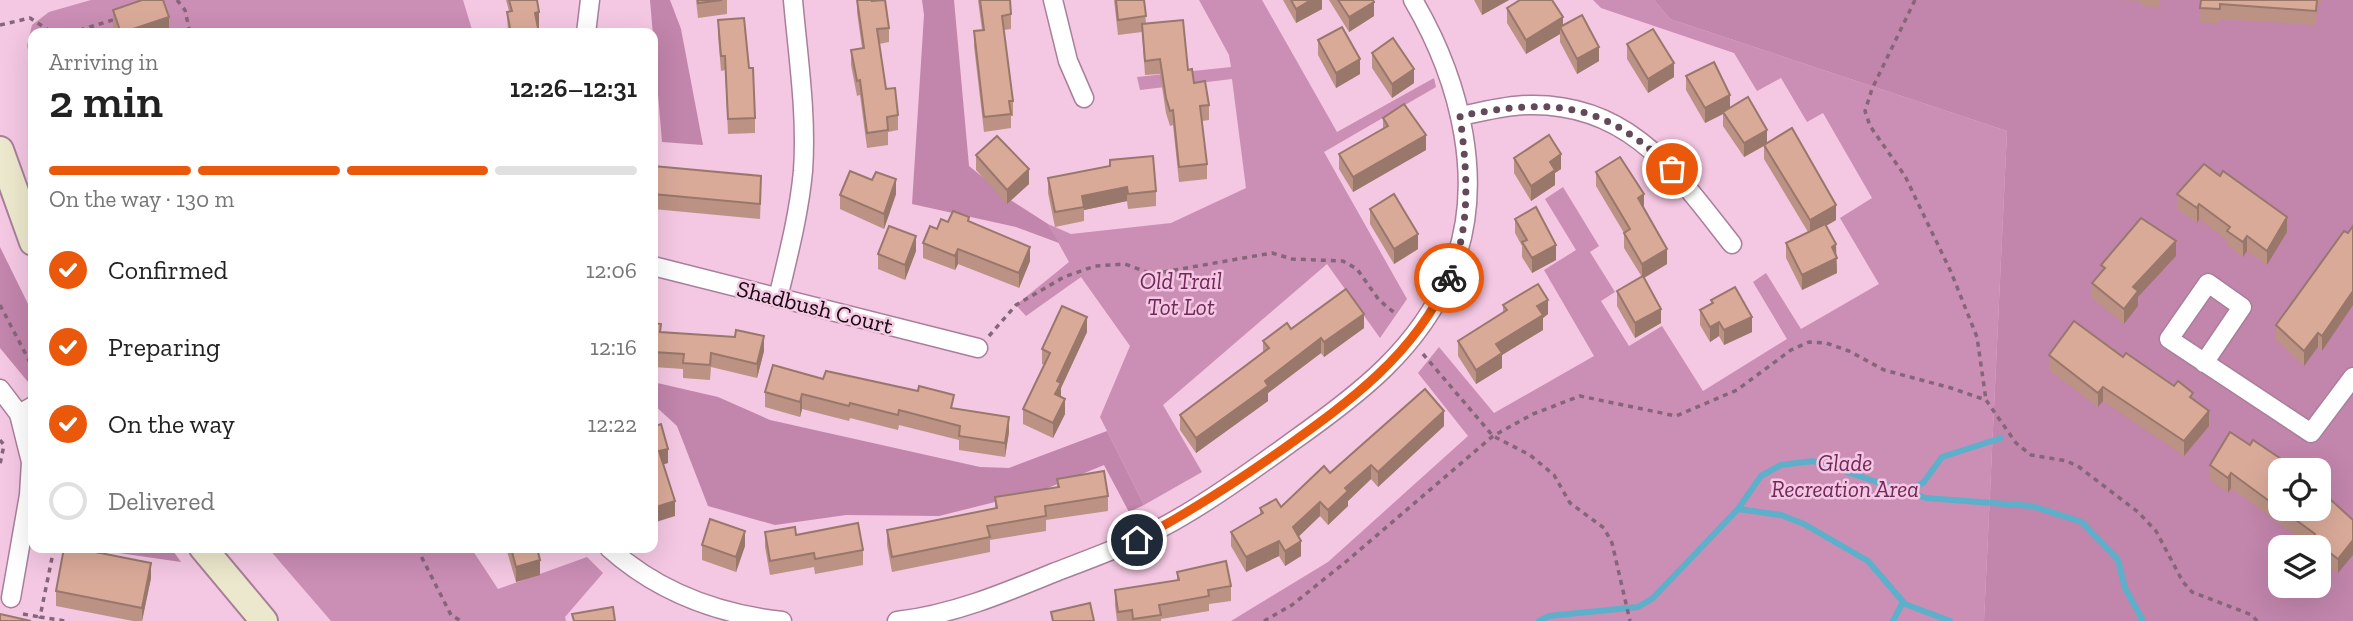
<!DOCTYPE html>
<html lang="en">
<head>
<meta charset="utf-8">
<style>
	:root { --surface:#fff; --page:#f2f2f2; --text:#222; --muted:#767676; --line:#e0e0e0; --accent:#ea580c }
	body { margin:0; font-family:"Zilla Slab",serif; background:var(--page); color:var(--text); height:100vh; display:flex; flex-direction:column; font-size:26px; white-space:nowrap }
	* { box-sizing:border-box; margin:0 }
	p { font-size:23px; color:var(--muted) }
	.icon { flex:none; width:38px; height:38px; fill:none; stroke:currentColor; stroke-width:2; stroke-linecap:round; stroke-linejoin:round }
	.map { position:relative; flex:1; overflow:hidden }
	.drawer { position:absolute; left:28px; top:28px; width:630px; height:525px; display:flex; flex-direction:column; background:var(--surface); border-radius:14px; box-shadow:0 7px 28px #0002 }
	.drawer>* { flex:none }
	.tools { position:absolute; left:2268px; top:458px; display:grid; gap:14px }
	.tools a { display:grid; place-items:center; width:63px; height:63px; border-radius:14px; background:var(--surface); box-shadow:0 7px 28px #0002; font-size:35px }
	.pin { position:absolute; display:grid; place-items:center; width:60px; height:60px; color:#fff; margin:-30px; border:4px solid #fff; border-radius:50%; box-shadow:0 2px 7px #0007 }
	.courier { position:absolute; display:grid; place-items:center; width:70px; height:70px; margin:-35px; border:5px solid #ea580c; border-radius:50%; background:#fff; color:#222; box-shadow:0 2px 9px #0007 }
	.headline em { font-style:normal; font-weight:600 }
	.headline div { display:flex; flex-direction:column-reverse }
	.headline { display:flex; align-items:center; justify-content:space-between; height:119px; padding:0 21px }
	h1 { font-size:46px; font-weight:600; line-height:52px }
	.bar { display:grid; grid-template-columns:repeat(4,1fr); gap:10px 7px; align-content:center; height:84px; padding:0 21px }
	.bar i { height:9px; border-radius:5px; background:var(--line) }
	.bar .active { background:var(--accent) }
	.bar p { grid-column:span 4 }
	ol { padding:0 21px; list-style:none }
	li { display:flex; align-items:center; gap:21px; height:77px }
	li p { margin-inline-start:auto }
	li .icon { padding:7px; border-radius:50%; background:var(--accent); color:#fff; stroke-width:4 }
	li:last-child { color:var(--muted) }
	li i { width:38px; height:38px; border:4px solid var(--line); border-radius:50% }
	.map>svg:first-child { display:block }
</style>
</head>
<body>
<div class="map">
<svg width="2353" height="621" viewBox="0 0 2353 621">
	<rect width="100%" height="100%" fill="#f4c7e2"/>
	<g fill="#cb8eb5">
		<path d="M91 0H463L473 33H33V70L27 46 32 25 49 12Z"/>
		<path d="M1199 0H1262L1337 132 1434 78 1436 87 1324 152 1407 299 1380 338 1327 264 1163 405 1202 472 1144 505 1100 417 1130 346 1081 277 1026 316 1016 305 1069 262 1048 224 1071 234 1171 223 1246 188 1232 79 1140 90 1137 77 1231 67 1229 55Z"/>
		<path d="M1593 0H1654L1670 19 2007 131 1984 621H1231L1328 562 1468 436 1418 373 1439 347 1494 413 1594 356 1544 270 1576 250 1545 199 1563 187 1599 246 1590 252 1615 292 1601 301 1629 346 1662 326 1703 391 1787 339 1753 282 1766 273 1801 329 1879 284 1840 218 1872 198 1823 113 1807 122 1781 78 1757 91 1734 53 1601 8Z"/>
		<path d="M268 548H471L498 589 587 557 603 573 565 617 566 621H331Z"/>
	</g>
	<g fill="#c285ac" fill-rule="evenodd">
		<path d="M650 0H670L681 29 703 145 662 142Z"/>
		<path d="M922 0H954L969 166 1012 201 1048 224 1059 243 1016 227 912 204 924 15Z"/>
		<path d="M1654 0H2353V621H1984L2007 131 1670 19ZM2280 471H2319V509H2280ZM2280 548H2319V586H2280Z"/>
		<path d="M0 247 33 314V379L28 382 0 348Z"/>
		<path d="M653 382 718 397 770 420 980 467 1009 468 1107 431 1144 505 1129 512 1104 465 1043 490 939 516 846 515 775 525 708 506 677 426 653 404Z"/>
		<path d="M84 548H171L181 562Z"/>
	</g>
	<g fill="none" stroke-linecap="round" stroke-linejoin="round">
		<g stroke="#5cb0ca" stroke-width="6">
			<path d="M1908 490 1923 483 1942 457 2001 438"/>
			<path d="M1738 509 1781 515 1804 524 1868 561 1905 604 1950 621"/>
			<path d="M1539 621 1549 616 1638 607 1653 598 1738 509 1761 476 1781 465 1813 461 1926 498 2032 506 2082 522 2118 560 2125 588 2143 621"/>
			<path d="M1893 621 1903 602"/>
		</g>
		<g stroke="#a87f99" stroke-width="21">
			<g id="street">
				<path d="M1053 0 1068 61 1084 98"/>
				<path d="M586 33 590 0"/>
				<path d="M1460 116C1482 112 1506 105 1529 105 1630 103 1676 173 1732 244"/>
				<path d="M653 266 978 348"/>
				<path d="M778 298C788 256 799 214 803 171 807 114 798 57 793 0"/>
				<path d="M2204 363 2242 307 2208 283 2169 339 2311 433 2353 377"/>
				<path d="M0 389 19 414"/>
				<path d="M609 548C657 591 718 614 782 621"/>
				<path d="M11 598 29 495 31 462 19 414 33 406"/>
				<path d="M897 621C951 615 1002 594 1053 573 1097 556 1143 540 1184 515 1222 493 1257 467 1293 441 1358 395 1419 349 1450 274 1488 185 1460 80 1413 0"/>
			</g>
		</g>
		<g stroke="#a87f99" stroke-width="30">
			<g id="secondary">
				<path d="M0 150 33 242"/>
				<path d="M203 548 264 621"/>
			</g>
		</g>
		<g stroke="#846678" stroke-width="3.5" stroke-dasharray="5 5" stroke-linecap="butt">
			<path d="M177 0 185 10 190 33"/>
			<path d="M1915 0 1872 89 1865 111 1870 126 1905 176 1951 272 1977 337 1986 400"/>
			<path d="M0 25 30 18 53 33"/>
			<path d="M70 33 116 19"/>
			<path d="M0 305 33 368"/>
			<path d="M989 336 1016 305 1064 277 1095 266 1125 264 1152 274 1272 253 1292 259 1343 261 1357 269 1379 300 1397 315"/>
			<path d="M1423 354 1493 436 1530 455 1554 475 1570 503 1604 528 1612 543 1630 621"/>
			<path d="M0 440 4 445 0 464"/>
			<path d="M54 548 40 617 65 621"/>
			<path d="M417 548 451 615 461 621"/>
			<path d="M23 614 40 617"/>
			<path d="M1264 621 1292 605 1348 560 1493 436 1533 414 1580 396 1676 416 1737 390 1791 350 1809 342 1826 343 1849 351 1884 370 1951 388 1986 400 2016 443 2031 455 2067 461 2079 467 2138 512 2156 531 2183 582 2192 592 2252 615 2257 621"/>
		</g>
		<use href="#street" stroke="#fff" stroke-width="18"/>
		<use href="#secondary" stroke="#ece8cd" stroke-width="26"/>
	</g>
	<g fill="#bb9284">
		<path d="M506 0H537L539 33H508L507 12 509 11Z"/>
		<path d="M696 0H727V14L698 18Z"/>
		<path d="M857 0 889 28V42L879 44 886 89 898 115V130L888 132V145L867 148 860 95 857 96 851 65V50L862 48 857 12Z"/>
		<path d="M978 0H1010L1011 14V29L1004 30 1013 101V116H1011V128L984 132 974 46V31L982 30Z"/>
		<path d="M1114 0H1144L1146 24 1188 70 1194 83 1209 105V120L1202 121 1207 164V179L1179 182 1173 125 1170 126 1166 113 1160 74 1145 75 1142 32 1118 35Z"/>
		<path d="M1283 0H1322V9L1296 23Z"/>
		<path d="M1329 0H1373L1374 16 1349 32Z"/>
		<path d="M1474 0H1509L1482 15Z"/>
		<path d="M2120 0H2159V7L2141 6V1Z"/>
		<path d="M2201 0H2322V4L2317 3 2316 25 2220 19V24L2200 22Z"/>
		<path d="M1507 8 1563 26 1599 61 1577 74 1560 42V34L1526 54 1507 23Z"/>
		<path d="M113 10 169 33H113Z"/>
		<path d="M718 20 755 118V133L728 134 725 70 721 71 718 35Z"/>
		<path d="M1318 40 1360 74 1336 88 1318 55Z"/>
		<path d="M1627 44 1674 77 1648 93 1627 59Z"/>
		<path d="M1372 53 1414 83 1392 98 1372 68Z"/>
		<path d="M1686 76 1730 107 1767 143 1836 220 1826 226 1836 255 1837 273 1802 290 1786 258V243L1808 232 1764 159V146L1744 157 1723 126V114L1705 123 1686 90Z"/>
		<path d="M1383 118 1426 150 1353 192 1339 169V154L1383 128Z"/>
		<path d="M976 155 1029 184 1007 204 976 170Z"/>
		<path d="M1514 158 1561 169 1555 173V185L1531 201 1514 173Z"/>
		<path d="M1110 160 1156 191V206L1128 209 1127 201 1084 210V221L1055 227 1048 193V178L1110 166Z"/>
		<path d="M653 166 761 191 760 219 653 209Z"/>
		<path d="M1596 172 1644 209 1667 264 1644 278 1661 323 1635 338 1617 306V291L1642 277 1624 248V233L1596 186Z"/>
		<path d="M896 194 884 229 840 209V195Z"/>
		<path d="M2177 194 2287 232 2267 265 2247 251 2243 257 2227 245V240L2199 219 2197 223 2177 209Z"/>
		<path d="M1370 209 1418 249 1394 264 1370 224Z"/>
		<path d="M1515 219 1556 260 1532 273 1522 257V246L1515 233Z"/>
		<path d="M948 222H969L1030 261 1019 288 958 264 955 270 923 258V243L937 229Z"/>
		<path d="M2353 226V305L2322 351 2318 347 2304 366 2276 340V325Z"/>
		<path d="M916 251 905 280 878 269V254Z"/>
		<path d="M2176 256 2138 297V306L2124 324 2092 298V283L2101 273V265Z"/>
		<path d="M1711 300 1752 332 1724 345 1719 336 1710 342 1700 325V310L1711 304Z"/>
		<path d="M1503 305 1548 314 1543 318V330L1502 355V368L1476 384 1458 356V341L1503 312Z"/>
		<path d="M653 323 661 332 764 351 757 378 711 367 710 380 683 378V369L653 367Z"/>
		<path d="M1364 328 1324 357 1321 353 1268 393V401L1196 453 1180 430V415L1263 353V341L1291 329Z"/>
		<path d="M1087 332 1061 388V397L1065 414 1053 438 1023 424V409L1045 365 1042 364V349Z"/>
		<path d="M2049 355 2123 357 2193 400 2209 426 2184 456 2103 401 2098 407 2049 370Z"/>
		<path d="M823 379 954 409 1009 432 1005 457 959 450V440L899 425 898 430 850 418 849 421 802 409 800 417 765 407V392Z"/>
		<path d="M1444 426 1378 487 1371 479 1348 501V506L1328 525 1320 516 1298 537 1301 556 1285 566 1279 556 1246 572 1231 546V532L1260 515V508L1281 507 1330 473Z"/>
		<path d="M2210 465 2280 471V509H2319L2353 520 2338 573 2321 561V557L2319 556V548H2313L2231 488 2228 493 2210 480Z"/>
		<path d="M1057 479 1108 496V511L1046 520V531L990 540V552L892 572 887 545V530L995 509V497L1057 487Z"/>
		<path d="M765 532 796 535 863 550V565L815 574 814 567 770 575 765 547Z"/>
		<path d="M702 545 745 546 736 572 702 560Z"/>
		<path d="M506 548H537L540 575 516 582Z"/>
		<path d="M1177 572 1231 586V601L1209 604V611L1161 619V621H1117L1115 605V590L1177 580Z"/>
		<path d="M151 578 142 621H133L56 606V591Z"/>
	</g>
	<g fill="#99776b">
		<path d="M1311 0H1322V9L1296 23V9Z"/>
		<path d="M1482 0H1509L1482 15Z"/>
		<path d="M1374 2V16L1349 32V17Z"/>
		<path d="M539 12V27L535 28V13Z"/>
		<path d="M169 17V33H121Z"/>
		<path d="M1563 17V32L1560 27V34L1526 54V40Z"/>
		<path d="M1599 47V61L1577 74V59Z"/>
		<path d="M1360 59V74L1336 88V73Z"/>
		<path d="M1674 63V77L1648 93V79Z"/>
		<path d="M1414 69V83L1392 98V84Z"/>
		<path d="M1730 95V110L1723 112V114L1705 123V108Z"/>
		<path d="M1767 130V144L1744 157V143Z"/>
		<path d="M1426 135V150L1353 192V177Z"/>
		<path d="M1561 154V169L1555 173V185L1531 201V186L1550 162Z"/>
		<path d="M1029 169V184L1007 204V190Z"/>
		<path d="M896 179V194L884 229V214Z"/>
		<path d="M1127 187V201L1084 210 1082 196Z"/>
		<path d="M1644 194V209L1638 198Z"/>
		<path d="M2199 204V219L2197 223V208Z"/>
		<path d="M1836 205V220L1810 235V220Z"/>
		<path d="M2287 217V232L2267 265V251Z"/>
		<path d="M1418 234V249L1394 264V249Z"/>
		<path d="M916 236V251L905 280V265Z"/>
		<path d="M2247 236V251L2243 257V242Z"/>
		<path d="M2176 241V256L2138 297V306L2124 324V309L2133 287Z"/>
		<path d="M1836 244 1837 273 1802 290V275L1832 247Z"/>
		<path d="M1556 245V260L1532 273V258Z"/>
		<path d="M1030 247V261L1019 288V273Z"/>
		<path d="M958 249V264L955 270V256Z"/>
		<path d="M1667 249V264L1642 279V264Z"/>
		<path d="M2353 291V305L2322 351V336Z"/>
		<path d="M1548 300V314L1543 318V330L1502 355V368L1476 384V370L1496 344 1537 306Z"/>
		<path d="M1661 309V323L1635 338V323Z"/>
		<path d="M1364 314V328L1324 357V342Z"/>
		<path d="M1087 317V332L1061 388V398L1055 394 1057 381Z"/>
		<path d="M1752 317V332L1724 345V330Z"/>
		<path d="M1719 322V336L1710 342V327Z"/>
		<path d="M2318 333V347L2304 366V351Z"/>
		<path d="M764 336V351L757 378V364Z"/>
		<path d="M1321 338V353L1268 393V401L1196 453V438L1265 381Z"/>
		<path d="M2103 387V401L2098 407V393Z"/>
		<path d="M802 394V409L800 417V402Z"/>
		<path d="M1065 399V414L1053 438V423Z"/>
		<path d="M1444 411V426L1378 487V472Z"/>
		<path d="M2209 411V426L2184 456V441Z"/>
		<path d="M1009 417V432L1005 457V443Z"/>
		<path d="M668 449V463L659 466V451Z"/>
		<path d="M1371 465V479L1348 501V506L1328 525V510L1345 488Z"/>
		<path d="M2231 473V488L2228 493V478Z"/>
		<path d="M675 501V516L653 523V508Z"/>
		<path d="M1320 502V516L1293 542V527Z"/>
		<path d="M745 531V546L736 572V557Z"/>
		<path d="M2353 540V555L2338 573V559Z"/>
		<path d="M1279 541V556L1246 572V557Z"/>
		<path d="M1301 541V556L1285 566V551Z"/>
		<path d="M540 560V575L516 582V567Z"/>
		<path d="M151 563V578L142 621V608Z"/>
	</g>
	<g fill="#daaa99" stroke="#99776b" stroke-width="2">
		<path d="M142 0H163L169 17 121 33 113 10Z"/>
		<path d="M509 0H537L539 12 535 13 539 33H511L507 12 512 11Z"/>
		<path d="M698 0H722L698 3Z"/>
		<path d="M857 0H872V1L885 0 889 28 877 29 886 89 895 88 898 115 887 117 888 130 867 133 860 80 857 81 851 50 864 48Z"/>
		<path d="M980 0H1010L1011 14 1002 16 1013 101H1009L1011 114 984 117 974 31 984 30Z"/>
		<path d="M1116 0H1144L1146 16 1118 20Z"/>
		<path d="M1291 0H1311L1296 9Z"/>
		<path d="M1338 0H1373L1374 2 1349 17Z"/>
		<path d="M1520 0H1552L1563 17 1526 40 1507 8Z"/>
		<path d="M2201 0H2317L2316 11 2220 4V9L2200 8Z"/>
		<path d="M1582 15 1599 47 1577 59 1560 27Z"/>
		<path d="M744 18 749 68H753L755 118 728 119 725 56H721L718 20Z"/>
		<path d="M1183 20 1188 70 1192 69 1194 83 1205 81 1209 105 1200 106 1207 164 1179 167 1173 110 1170 111 1166 98 1160 59 1145 61 1142 24Z"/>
		<path d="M1342 27 1360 59 1336 73 1318 40Z"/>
		<path d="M1653 29 1674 63 1648 79 1627 44Z"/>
		<path d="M1393 38 1414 69 1392 84 1372 53Z"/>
		<path d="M1714 62 1730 95 1705 108 1686 76Z"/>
		<path d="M1748 97 1767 130 1744 143 1723 112Z"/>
		<path d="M1404 104 1426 135 1353 177 1339 154 1388 126 1383 118Z"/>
		<path d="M1792 128 1836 205 1810 220 1764 145Z"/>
		<path d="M1549 135 1561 154 1550 162 1555 170 1531 186 1514 158Z"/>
		<path d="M997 136 1029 169 1007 190 976 155Z"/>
		<path d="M1153 156 1156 191 1128 194 1127 187 1082 196 1084 207 1055 212 1048 178 1110 166V160Z"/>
		<path d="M1620 157 1644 194 1638 198 1667 249 1642 264 1624 233 1630 229 1596 172Z"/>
		<path d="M2204 164 2220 176 2223 171 2287 217 2267 251 2247 236 2243 242 2227 231 2230 227 2199 204 2197 208 2177 194Z"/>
		<path d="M653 166 761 176 760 204 653 194Z"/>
		<path d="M850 171 872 180 876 172 896 179 884 214 840 195Z"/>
		<path d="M1394 194 1418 234 1394 249 1370 209Z"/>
		<path d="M1536 207 1556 245 1532 258 1522 242 1527 240 1515 219Z"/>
		<path d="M953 211 969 217 968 221 1030 247 1019 273 958 249 955 256 923 243 930 226 937 229 941 219 948 222Z"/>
		<path d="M2141 218 2176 241 2133 287 2138 291 2124 309 2092 283 2105 268 2101 265Z"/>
		<path d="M1825 224 1836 244 1832 247 1837 258 1802 275 1786 243Z"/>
		<path d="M889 226 916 236 905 265 878 254Z"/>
		<path d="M2353 226V291L2322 336 2318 333 2304 351 2276 325 2344 231 2348 233Z"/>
		<path d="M1643 276 1661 309 1635 323 1617 291Z"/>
		<path d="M1538 284 1548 300 1537 306 1543 315 1496 344 1502 353 1476 370 1458 341 1507 310 1503 305Z"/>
		<path d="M1735 287 1752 317 1724 330 1719 322 1710 327 1700 310 1713 303 1711 300Z"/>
		<path d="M1346 289 1364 314 1324 342 1321 338 1265 381 1268 386 1196 438 1180 415 1269 348 1263 341 1287 323 1291 329Z"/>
		<path d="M1062 306 1087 317 1057 381 1061 383 1055 394 1065 399 1053 423 1023 409 1050 353 1042 349Z"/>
		<path d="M2074 321 2123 357 2126 353 2174 386 2178 381 2193 393 2190 397 2209 411 2184 441 2103 387 2098 393 2049 355Z"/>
		<path d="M653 323 661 324 660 332 735 337 736 330 764 336 757 364 711 353 710 365 683 363 684 354 653 352Z"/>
		<path d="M773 365 823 379 826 371 918 391 919 386 954 395 951 408 1009 417 1005 443 959 436 960 426 899 410 898 415 850 403 849 406 802 394 800 402 765 392Z"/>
		<path d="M1425 389 1444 411 1378 472 1371 465 1345 488 1348 491 1328 510 1320 502 1293 527 1301 541 1285 551 1279 541 1246 557 1231 532 1263 513 1260 508 1276 499 1281 507 1324 466 1330 473Z"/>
		<path d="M661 424 668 449 659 451 675 501 653 508V427Z"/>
		<path d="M2230 432 2250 445 2253 440 2299 471H2280V509L2231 473 2228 478 2210 465Z"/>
		<path d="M1104 471 1108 496 1045 506 1046 516 987 526 990 537 892 557 887 530 997 508 995 497 1059 487 1057 479Z"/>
		<path d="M2319 489 2353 520V540L2338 559 2321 546 2323 544 2313 537 2315 534 2281 509H2319Z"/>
		<path d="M710 519 745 531 736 557 702 545Z"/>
		<path d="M858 523 863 550 815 559 814 553 770 561 765 532 795 527 796 535Z"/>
		<path d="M64 548H75L151 563 142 608 56 591Z"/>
		<path d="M511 548H537L540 560 516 567Z"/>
		<path d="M1226 561 1231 586 1208 590 1209 596 1159 605 1161 615 1133 619 1132 610 1118 612 1115 590 1179 580 1177 572Z"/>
		<path d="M1090 603 1094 621H1053L1051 612Z"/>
		<path d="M613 607 615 621H574L572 614Z"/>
		<path d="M0 614 31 621H0Z"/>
	</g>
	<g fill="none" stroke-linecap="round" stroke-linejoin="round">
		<path stroke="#624a59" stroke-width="7" stroke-dasharray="0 12.6" d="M1449 278C1472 226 1467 170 1460 116 1553 98 1602 101 1672 169"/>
		<path stroke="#ea580c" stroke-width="9" d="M1137 540C1189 513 1236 482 1283 449 1350 401 1414 355 1449 278"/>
	</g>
	<g text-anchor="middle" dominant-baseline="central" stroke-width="5" stroke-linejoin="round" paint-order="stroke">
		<g font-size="23" font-style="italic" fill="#70285a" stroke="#f4c7e2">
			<text x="1181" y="281">Old Trail<tspan x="1181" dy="26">Tot Lot</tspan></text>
			<text x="1845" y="463">Glade<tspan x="1845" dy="26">Recreation Area</tspan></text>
		</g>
		<g font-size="23" fill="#14060f" stroke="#f4c7e2">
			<text transform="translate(815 307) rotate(14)">Shadbush Court</text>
		</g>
	</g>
</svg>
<div class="tools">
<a><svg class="icon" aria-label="locate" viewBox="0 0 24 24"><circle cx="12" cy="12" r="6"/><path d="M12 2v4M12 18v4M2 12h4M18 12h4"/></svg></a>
<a><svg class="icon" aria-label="layers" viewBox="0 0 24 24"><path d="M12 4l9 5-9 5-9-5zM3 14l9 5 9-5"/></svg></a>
</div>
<div class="pin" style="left:1672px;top:169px;background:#ea580c"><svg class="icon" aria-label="bag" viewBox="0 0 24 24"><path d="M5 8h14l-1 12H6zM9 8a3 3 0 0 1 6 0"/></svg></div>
<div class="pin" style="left:1137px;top:540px;background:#1f2937"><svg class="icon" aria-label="home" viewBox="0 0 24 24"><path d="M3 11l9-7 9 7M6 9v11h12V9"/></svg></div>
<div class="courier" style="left:1449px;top:278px"><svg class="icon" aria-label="bike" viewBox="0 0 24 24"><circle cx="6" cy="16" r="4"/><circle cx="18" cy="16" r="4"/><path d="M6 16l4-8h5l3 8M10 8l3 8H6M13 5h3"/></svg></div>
<section class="drawer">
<div class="headline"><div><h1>2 min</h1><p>Arriving in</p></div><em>12:26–12:31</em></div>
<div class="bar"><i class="active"></i><i class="active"></i><i class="active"></i><i></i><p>On the way · 130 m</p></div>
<ol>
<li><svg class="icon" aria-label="check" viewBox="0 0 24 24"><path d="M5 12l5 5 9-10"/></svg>Confirmed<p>12:06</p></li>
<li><svg class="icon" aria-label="check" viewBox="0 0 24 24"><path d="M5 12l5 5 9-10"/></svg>Preparing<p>12:16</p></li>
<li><svg class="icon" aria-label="check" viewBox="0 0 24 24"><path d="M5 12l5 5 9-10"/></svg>On the way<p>12:22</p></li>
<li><i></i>Delivered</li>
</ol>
</section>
</div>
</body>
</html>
